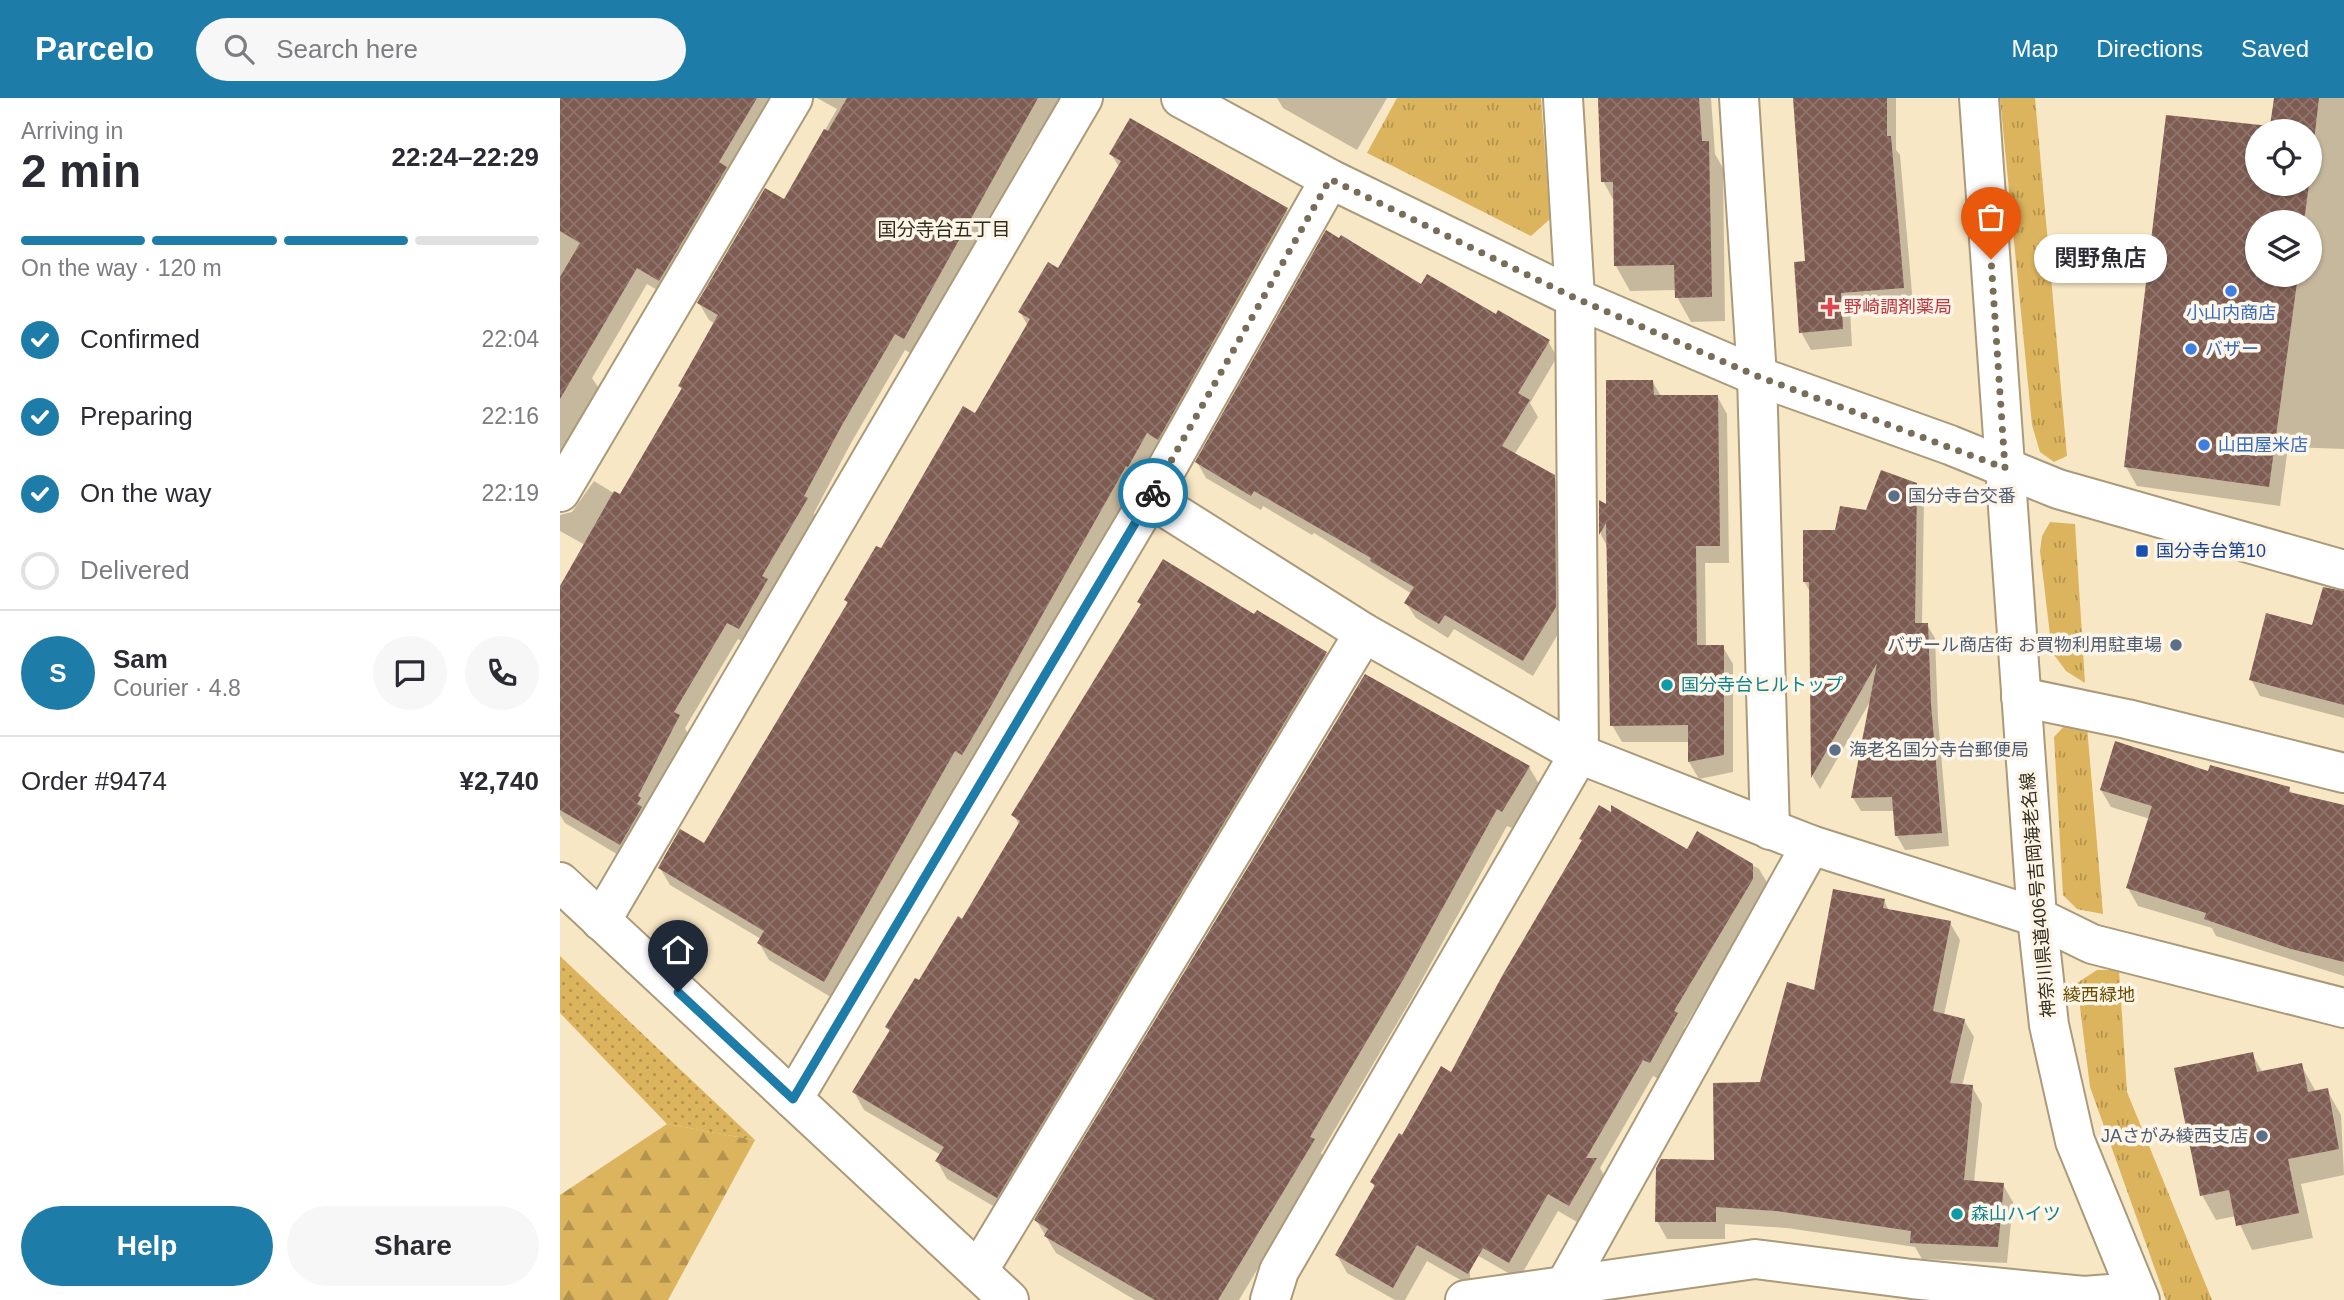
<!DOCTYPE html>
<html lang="en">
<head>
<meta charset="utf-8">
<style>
	:root { --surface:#fff; --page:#f7f7f7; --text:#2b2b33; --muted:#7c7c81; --line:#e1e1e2; --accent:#1e7ca9 }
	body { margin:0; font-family:Arial,"Noto Sans JP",sans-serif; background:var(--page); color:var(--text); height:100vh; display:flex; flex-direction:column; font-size:26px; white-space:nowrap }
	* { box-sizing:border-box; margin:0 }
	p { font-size:23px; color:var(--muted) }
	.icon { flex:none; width:38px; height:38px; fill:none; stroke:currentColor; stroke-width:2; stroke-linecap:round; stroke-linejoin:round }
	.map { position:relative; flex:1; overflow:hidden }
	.side { display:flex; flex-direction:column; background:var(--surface); width:560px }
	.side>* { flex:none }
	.fabs { position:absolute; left:1685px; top:21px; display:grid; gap:14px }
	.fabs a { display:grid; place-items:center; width:77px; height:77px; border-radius:50%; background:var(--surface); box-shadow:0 2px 5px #0004; font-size:35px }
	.pin { position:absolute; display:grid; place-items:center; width:60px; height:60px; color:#fff; margin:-72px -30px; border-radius:50% 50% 50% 0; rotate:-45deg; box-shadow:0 0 7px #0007 }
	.pin .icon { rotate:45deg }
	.courier { position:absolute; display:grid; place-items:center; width:70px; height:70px; margin:-35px; border:5px solid #1e7ca9; border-radius:50%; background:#fff; color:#222; box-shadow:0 2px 9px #0007 }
	.bubble { position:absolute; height:49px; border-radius:24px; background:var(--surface); box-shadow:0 2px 5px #0004; font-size:23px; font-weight:600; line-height:49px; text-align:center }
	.summary em { font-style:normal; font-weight:600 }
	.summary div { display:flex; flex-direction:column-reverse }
	.summary { display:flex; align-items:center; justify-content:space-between; height:119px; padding:0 21px }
	h1 { font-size:46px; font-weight:600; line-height:52px }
	.bar { display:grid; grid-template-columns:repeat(4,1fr); gap:10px 7px; align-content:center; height:84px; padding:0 21px }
	.bar i { height:9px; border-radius:5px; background:var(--line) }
	.bar .active { background:var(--accent) }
	.bar p { grid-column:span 4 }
	.line { display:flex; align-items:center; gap:18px; padding:0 21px; border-top:2px solid var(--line) }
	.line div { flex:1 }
	.round { display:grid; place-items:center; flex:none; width:74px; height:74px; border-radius:37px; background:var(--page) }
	ol { padding:0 21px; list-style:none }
	li { display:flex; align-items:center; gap:21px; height:77px }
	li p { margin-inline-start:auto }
	li .icon { padding:7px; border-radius:50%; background:var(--accent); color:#fff; stroke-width:4 }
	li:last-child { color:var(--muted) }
	li i { width:38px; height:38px; border:4px solid var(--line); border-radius:50% }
	.action { display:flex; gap:14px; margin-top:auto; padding:14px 21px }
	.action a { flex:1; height:80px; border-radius:42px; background:var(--accent); color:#fff; font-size:28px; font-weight:600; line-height:80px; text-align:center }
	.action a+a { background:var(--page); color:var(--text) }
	header { display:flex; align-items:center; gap:42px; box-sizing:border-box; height:98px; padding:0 35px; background:var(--accent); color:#fff }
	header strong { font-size:33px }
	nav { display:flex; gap:38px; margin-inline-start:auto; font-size:24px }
	.search { width:490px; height:63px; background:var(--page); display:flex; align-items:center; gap:18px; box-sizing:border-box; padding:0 24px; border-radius:38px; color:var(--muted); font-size:26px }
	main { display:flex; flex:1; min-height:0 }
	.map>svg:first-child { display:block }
</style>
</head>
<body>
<header>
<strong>Parcelo</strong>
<div class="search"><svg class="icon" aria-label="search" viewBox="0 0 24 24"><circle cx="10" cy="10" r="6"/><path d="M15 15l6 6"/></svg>Search here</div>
<nav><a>Map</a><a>Directions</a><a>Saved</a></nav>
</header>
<main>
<section class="side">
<div class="summary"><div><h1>2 min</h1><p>Arriving in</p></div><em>22:24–22:29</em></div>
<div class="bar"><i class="active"></i><i class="active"></i><i class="active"></i><i></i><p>On the way · 120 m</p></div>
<ol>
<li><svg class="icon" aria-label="check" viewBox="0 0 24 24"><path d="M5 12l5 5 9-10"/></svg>Confirmed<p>22:04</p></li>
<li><svg class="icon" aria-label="check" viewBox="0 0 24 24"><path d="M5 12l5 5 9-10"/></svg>Preparing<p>22:16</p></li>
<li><svg class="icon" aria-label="check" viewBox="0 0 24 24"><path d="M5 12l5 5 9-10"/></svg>On the way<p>22:19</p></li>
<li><i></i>Delivered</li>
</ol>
<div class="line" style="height:126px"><b class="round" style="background:var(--accent);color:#fff">S</b><div><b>Sam</b><p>Courier · 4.8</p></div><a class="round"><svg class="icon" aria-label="chat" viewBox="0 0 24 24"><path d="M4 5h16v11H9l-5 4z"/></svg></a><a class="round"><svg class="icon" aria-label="phone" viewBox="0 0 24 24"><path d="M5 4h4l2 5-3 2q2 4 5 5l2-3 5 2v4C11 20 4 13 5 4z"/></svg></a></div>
<div class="line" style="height:91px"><div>Order #9474</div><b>¥2,740</b></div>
<div class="action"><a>Help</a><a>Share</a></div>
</section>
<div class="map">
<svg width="1784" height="1202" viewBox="0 0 1784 1202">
	<defs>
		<pattern id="grass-dots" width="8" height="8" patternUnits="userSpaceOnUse" patternTransform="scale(1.75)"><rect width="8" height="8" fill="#dcb45e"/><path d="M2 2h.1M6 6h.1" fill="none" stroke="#b3934d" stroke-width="1.8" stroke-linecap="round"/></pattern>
		<pattern id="forest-firs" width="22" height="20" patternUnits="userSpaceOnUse" patternTransform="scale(1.75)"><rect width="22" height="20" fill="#dcb45e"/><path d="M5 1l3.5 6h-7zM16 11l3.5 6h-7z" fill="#b3934d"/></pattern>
		<pattern id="park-tufts" width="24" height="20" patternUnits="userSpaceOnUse" patternTransform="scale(1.75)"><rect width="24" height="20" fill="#dcb45e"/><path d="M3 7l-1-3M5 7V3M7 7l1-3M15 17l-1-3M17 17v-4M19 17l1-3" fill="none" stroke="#b3934d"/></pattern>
		<pattern id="building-cross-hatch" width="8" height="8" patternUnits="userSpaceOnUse" patternTransform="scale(1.75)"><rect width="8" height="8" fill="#7e5c52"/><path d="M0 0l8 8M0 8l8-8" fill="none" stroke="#8f756c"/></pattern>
	</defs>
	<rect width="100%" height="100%" fill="#f8e7c5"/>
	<path fill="url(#grass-dots)" d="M0 858 195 1042 107 1026 0 915Z"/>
	<path fill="url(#forest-firs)" d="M107 1026 195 1042 108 1202H0V1097Z"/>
	<g fill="url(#park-tufts)">
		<path d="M837 0H981L990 121 971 138 807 55Z"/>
		<path d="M1440 0H1475L1507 358 1494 364 1480 354 1472 327Z"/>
		<path d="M1490 424 1515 426 1525 585 1506 573 1492 554 1480 453 1482 438Z"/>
		<path d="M1508 624 1527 628 1543 816 1517 811 1503 797 1494 639Z"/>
		<path d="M1537 872H1559L1567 994 1652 1202H1606L1530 989 1517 885Z"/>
	</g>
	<g fill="#0003" fill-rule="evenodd">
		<path d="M8 0H217L109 199 87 186 32 280 44 298 0 384V14Z"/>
		<path d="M257 0H504L475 49 471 46 354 257 345 252 291 345 254 415 256 419 189 547 178 541 125 630 128 636 70 764 5 725 0 717V491L25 447 0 433V417L12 414 34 383 60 399 122 292 120 288 155 226 149 222 139 205 224 104 277 11Z"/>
		<path d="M717 0H827L797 52 723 10Z"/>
		<path d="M1038 0H1151L1155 56 1163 70 1165 223 1131 224 1117 199V192L1070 193 1056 168 1055 105 1043 83Z"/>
		<path d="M1235 0H1336V52L1340 57 1353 207 1290 212 1292 248 1251 252 1241 234 1247 165Z"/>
		<path d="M1716 0H1784V351L1728 349 1720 408 1577 388 1566 369 1607 19 1712 30ZM1698 33H1750V86H1698ZM1698 124H1750V177H1698Z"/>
		<path d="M551 56 727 112 737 129 578 385 576 384 440 626 412 673 406 669 274 901 209 862 199 845 201 841 110 787 100 770 145 747 288 507 286 502 415 317 468 228 460 214 499 172 559 69Z"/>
		<path d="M862 188 988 243 997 259 970 305 978 319 954 357 993 379 1003 395 1004 526 973 578 894 531 888 540 856 520 846 505 852 496 754 435 752 437 703 408 701 412 646 380 637 364Z"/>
		<path d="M1092 283 1101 298H1157L1167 316 1169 465H1145L1146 549H1163L1173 566V674L1139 681 1129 664V644H1062L1052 627 1048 450 1041 437 1040 405 1047 409Z"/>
		<path d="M1355 387 1364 401 1362 527H1367L1375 540 1378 621 1389 748 1345 752 1337 738 1335 713H1301L1293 700 1311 602 1260 691 1253 679 1250 494 1244 483 1277 434Z"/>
		<path d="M579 504 695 518 766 555 776 572 447 1116 387 1081 377 1063 381 1057 304 1012 294 994 330 934 327 929 403 823 459 727 454 717 582 509Z"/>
		<path d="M1784 515V620L1700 598 1691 581 1753 529Z"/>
		<path d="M969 669 979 686 952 730 947 728 853 898 761 1055 764 1060 679 1202H575L496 1155 476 1122Z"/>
		<path d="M1650 675 1729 691 1732 696 1784 709V878L1656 838 1652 830 1578 808 1568 790 1590 721 1551 709 1541 692Z"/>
		<path d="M1137 736 1199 771 1209 788 1124 930 1126 934 1100 982 1093 978 1040 1070 1045 1079 1019 1125 998 1113 959 1181 908 1152 911 1188 867 1163 845 1202H835L787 1175 777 1157 815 1090 812 1084 892 976 1023 744 1021 741 1128 753Z"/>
		<path d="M1324 802 1329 813 1390 825 1400 842 1384 917 1404 922 1414 939 1402 988 1412 989 1422 1006 1414 1084 1443 1087 1453 1104 1447 1165 1362 1161 1355 1149 1227 1130 1165 1126V1141H1107L1097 1123 1156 1064 1256 894Z"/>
		<path d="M1692 956 1703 975 1741 967 1756 994 1767 992 1781 1017 1784 1077 1741 1086 1753 1140 1692 1152 1676 1118 1656 1122 1642 1097Z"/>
	</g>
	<g fill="url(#building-cross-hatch)">
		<path d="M0 0H197L159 64 167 69 99 183 77 170 0 301V179L20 145 0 133Z"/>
		<path d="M287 0H478L344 241 335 236 282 327 244 398 248 400 202 478 208 481 179 531 167 525 114 614 120 617 78 698 81 700 77 706 82 709 60 747 0 712V488L54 393 60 396 122 290 118 288 158 217 137 205 205 90 224 101 264 31 268 33Z"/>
		<path d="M1038 0H1139L1142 43H1149L1152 199 1115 200 1114 167 1054 168 1053 84H1041Z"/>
		<path d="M1233 0H1327V38H1331L1344 190 1281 195 1283 231 1239 235 1234 164 1245 163Z"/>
		<path d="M1714 0H1759L1750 77V33H1698V86H1749L1744 124H1698V177H1738L1709 389 1564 369 1606 17 1710 28Z"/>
		<path d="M570 20 728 110 598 342 587 335 568 369 566 368 431 608 402 657 395 653 264 884 197 845 204 833 98 770 120 731 144 745 288 504 284 502 316 448 321 450 403 308 415 315 470 221 458 214 488 164 498 170 561 63 549 56Z"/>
		<path d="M766 132 779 140 781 137 861 186 867 176 936 216 938 212 990 242 958 295 970 302 942 348 995 377 996 509 963 563 885 517 879 526 844 505 854 489 810 463 811 460 694 393 691 398 635 364Z"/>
		<path d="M1046 282H1093L1094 297H1158L1160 448H1136L1137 547H1164V657L1128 664V627L1050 628 1046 425 1039 437V402L1046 406Z"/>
		<path d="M1321 372 1357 385 1355 525H1368L1371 606 1382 735 1335 738 1332 699 1291 700 1317 565 1251 680 1249 484H1243V432H1275L1280 408 1306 412Z"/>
		<path d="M603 461 694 516 697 512 767 554 437 1100 375 1063 384 1049 292 994 330 932 325 929 355 880 359 882 398 818 402 821 460 723 451 717 581 506 577 504Z"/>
		<path d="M1763 489 1784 493V607L1689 582 1706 515 1752 527Z"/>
		<path d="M805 576 970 668 942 714 937 711 844 880 750 1039 755 1041 658 1202H595L484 1138 488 1131 474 1122Z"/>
		<path d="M1555 643 1648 673 1650 667 1730 689 1729 694 1784 707V864L1731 851 1644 821 1646 815 1566 790 1592 708 1540 692Z"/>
		<path d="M1039 707 1051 714V707L1127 751 1137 733 1193 766V781L1114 913 1118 915 1090 965 1083 962 1026 1060H1037L1009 1108 988 1096 949 1165 923 1150 908 1176 857 1147 833 1190 775 1157 815 1087 810 1084 839 1035 842 1037 881 968 891 974 942 878 1022 742 1019 741Z"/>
		<path d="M1273 791 1325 801 1323 810 1391 823 1373 913 1405 921 1390 985 1413 987 1404 1082 1444 1085 1438 1149 1350 1145 1351 1133 1216 1113 1156 1109V1124H1095L1096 1070 1101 1061 1154 1062 1153 985 1200 984 1227 884 1254 892Z"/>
		<path d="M1693 954 1697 974 1742 965 1748 994 1768 990 1779 1051 1728 1061 1739 1115 1676 1128 1669 1092 1640 1098 1614 970Z"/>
	</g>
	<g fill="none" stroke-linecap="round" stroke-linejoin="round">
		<g stroke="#aa9a7a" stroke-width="42">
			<g id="street">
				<path d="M1179 0 1197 278 1210 732"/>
				<path d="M0 394 233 0"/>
				<path d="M590 400 804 535 1019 656 1251 747 1477 819 1532 846 1784 910"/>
				<path d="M1461 599 1567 621 1784 675"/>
				<path d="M0 784 449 1202"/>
				<path d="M41 823 523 0"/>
				<path d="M233 1001 590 400 770 81"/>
				<path d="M418 1173 804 535"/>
				<path d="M1006 1186 1251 747"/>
				<path d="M710 1202 719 1173 1019 656 1015 200 1003 0"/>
				<path d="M905 1202 1195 1161 1352 1181 1524 1198 1576 1194"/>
			</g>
		</g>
		<g stroke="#aa9a7a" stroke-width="42">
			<g id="secondary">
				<path d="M621 0 770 81 1015 200 1197 278 1390 347 1498 391 1784 472"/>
				<path d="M1419 0 1477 819 1489 927 1515 1043 1580 1202"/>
			</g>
		</g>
		<use href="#street" stroke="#fff" stroke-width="38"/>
		<use href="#secondary" stroke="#fff" stroke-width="38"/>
	</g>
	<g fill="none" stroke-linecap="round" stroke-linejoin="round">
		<path stroke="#776d58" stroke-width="7" stroke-dasharray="0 12.6" d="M593 395 770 81 1015 200 1197 278 1445 370 1431 161"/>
		<path stroke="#1e7ca9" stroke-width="9" d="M118 894 233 1001 593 395"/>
	</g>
	<g fill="#3f7fe0" stroke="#fcf5e8" stroke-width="2.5">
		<circle cx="1671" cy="193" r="7"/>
		<circle cx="1631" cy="251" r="7"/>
		<circle cx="1644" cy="347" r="7"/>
	</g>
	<path fill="#e0444e" stroke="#fcf5e8" stroke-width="2.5" d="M1266.5 198.5h7v7h7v7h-7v7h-7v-7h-7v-7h7z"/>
	<g fill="#5c6f8a" stroke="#fcf5e8" stroke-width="2.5">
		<circle cx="1334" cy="398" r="7"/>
		<circle cx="1616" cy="547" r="7"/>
		<circle cx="1275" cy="652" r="7"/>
		<circle cx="1702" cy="1038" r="7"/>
	</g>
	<rect fill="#1a4fb4" stroke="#fcf5e8" stroke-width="2.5" x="1575" y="446" width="14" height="14" rx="3.5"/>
	<g fill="#0f9aa8" stroke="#fcf5e8" stroke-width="2.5">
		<circle cx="1107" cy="587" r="7"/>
		<circle cx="1397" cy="1116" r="7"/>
	</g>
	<g text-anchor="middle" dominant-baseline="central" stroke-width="7" stroke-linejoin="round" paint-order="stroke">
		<g font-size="18" fill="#be3a42" stroke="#fcf5e8" text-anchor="start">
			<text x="1284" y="209">野崎調剤薬局</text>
		</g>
		<g font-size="18" fill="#366cbe" stroke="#fcf5e8" text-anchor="start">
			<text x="1671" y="215" text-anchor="middle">小山内商店</text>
			<text x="1645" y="251">バザー</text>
			<text x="1658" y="347">山田屋米店</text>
		</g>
		<g font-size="18" fill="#4e5e75" stroke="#fcf5e8" text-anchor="start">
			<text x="1348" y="398">国分寺台交番</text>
			<text x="1602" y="547" text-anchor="end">バザール商店街 お買物利用駐車場</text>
			<text x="1289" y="652">海老名国分寺台郵便局</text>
			<text x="1688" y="1038" text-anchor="end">JAさがみ綾西支店</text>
		</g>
		<g font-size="18" fill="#164399" stroke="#fcf5e8" text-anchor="start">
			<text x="1596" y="453">国分寺台第10</text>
		</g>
		<g font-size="18" fill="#0d838f" stroke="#fcf5e8" text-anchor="start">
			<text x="1121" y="587">国分寺台ヒルトップ</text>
			<text x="1411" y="1116">森山ハイツ</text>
		</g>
		<g font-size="18" fill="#312b1e" stroke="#fcf5e8">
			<text transform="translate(1478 797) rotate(-95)">神奈川県道406号吉岡海老名線</text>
		</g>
		<g font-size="18" fill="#694d00" stroke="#fcf5e8">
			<text x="1539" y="897">綾西緑地</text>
		</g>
		<g font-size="19" fill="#312b1e" stroke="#fcf5e8">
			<text x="384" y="131">国分寺台五丁目</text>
		</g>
	</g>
</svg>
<div class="fabs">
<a><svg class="icon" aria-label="locate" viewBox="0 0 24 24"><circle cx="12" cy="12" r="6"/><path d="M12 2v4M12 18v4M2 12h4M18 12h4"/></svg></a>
<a><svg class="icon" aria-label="layers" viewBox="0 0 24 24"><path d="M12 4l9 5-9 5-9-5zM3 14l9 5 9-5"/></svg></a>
</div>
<div class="pin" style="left:1431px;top:161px;background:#ea580c"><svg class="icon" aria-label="bag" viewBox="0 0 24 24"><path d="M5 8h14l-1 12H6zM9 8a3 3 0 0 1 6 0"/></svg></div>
<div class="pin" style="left:118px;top:894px;background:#1f2937"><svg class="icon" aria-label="home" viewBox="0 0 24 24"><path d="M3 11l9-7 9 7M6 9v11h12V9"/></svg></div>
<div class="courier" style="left:593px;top:395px"><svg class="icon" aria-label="bike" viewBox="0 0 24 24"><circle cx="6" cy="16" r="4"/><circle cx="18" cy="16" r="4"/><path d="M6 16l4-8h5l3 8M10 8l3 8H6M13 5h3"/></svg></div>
<div class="bubble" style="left:1474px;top:136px;width:133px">関野魚店</div>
</div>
</main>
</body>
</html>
